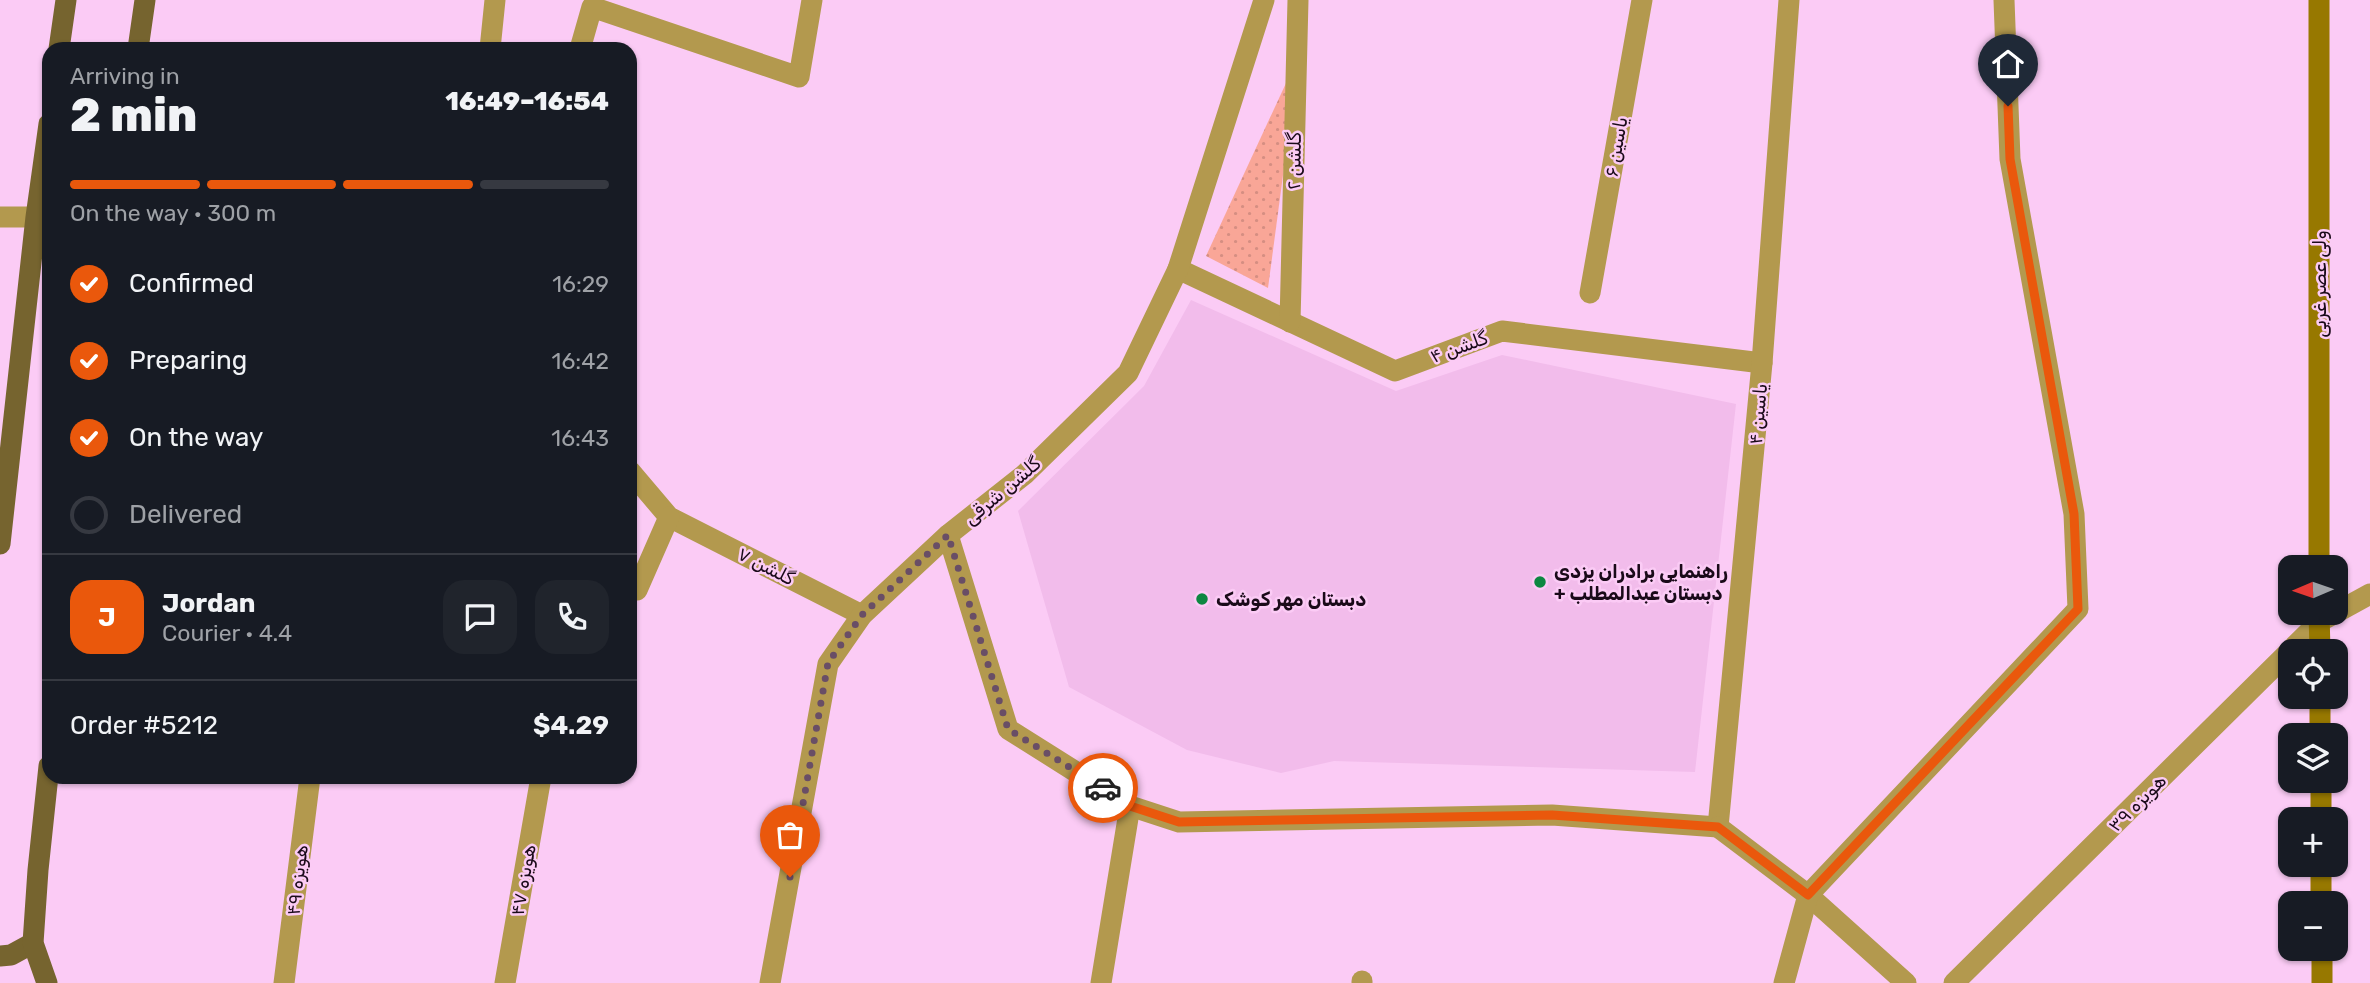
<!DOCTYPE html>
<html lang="en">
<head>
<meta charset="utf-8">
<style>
	:root { --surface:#171b24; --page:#20242c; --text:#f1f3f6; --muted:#9ea1a6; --line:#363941; --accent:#ea580c }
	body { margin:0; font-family:Rubik,"Noto Sans Arabic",sans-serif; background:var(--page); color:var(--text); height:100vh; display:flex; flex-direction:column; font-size:26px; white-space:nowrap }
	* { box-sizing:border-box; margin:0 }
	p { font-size:23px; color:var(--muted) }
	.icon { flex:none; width:38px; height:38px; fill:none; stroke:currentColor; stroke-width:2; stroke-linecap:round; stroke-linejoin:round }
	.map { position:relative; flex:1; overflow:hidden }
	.details { position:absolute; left:42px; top:42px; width:595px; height:742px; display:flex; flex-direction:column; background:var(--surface); border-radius:21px; box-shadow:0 2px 5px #0004 }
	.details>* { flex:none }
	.needle { width:46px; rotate:268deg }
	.buttons { position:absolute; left:2278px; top:555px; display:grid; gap:14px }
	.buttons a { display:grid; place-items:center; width:70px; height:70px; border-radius:14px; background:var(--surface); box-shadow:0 2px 5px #0004; font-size:35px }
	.pin { position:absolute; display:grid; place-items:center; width:60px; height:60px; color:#fff; margin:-72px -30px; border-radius:50% 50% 50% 0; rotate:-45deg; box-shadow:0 0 7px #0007 }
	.pin .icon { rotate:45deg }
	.courier { position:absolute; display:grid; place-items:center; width:70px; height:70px; margin:-35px; border:5px solid #ea580c; border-radius:50%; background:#fff; color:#222; box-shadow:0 2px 9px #0007 }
	.overview em { font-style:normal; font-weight:800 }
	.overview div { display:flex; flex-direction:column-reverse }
	.overview { display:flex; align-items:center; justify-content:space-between; height:119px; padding:0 28px }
	h1 { font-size:46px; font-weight:800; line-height:52px }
	.bar { display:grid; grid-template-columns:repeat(4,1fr); gap:10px 7px; align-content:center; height:84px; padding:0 28px }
	.bar i { height:9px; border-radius:5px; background:var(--line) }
	.bar .active { background:var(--accent) }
	.bar p { grid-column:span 4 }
	.line { display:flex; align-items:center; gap:18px; padding:0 28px; border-top:2px solid var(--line) }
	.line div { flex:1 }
	.round { display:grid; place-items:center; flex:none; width:74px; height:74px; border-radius:21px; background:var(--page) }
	ol { padding:0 28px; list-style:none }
	li { display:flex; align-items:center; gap:21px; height:77px }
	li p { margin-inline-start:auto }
	li .icon { padding:7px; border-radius:50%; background:var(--accent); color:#fff; stroke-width:4 }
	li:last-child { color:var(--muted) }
	li i { width:38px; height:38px; border:4px solid var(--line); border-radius:50% }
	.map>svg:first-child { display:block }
</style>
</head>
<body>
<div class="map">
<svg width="2370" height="983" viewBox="0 0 2370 983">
	<defs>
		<pattern id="park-dots" width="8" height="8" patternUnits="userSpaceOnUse" patternTransform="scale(1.75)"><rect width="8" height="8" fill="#f9a697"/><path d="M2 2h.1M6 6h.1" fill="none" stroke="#d58e82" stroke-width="1.8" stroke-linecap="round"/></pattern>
	</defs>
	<rect width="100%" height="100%" fill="#fbcbf5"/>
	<path fill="#f2bceb" d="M1191 300 1396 391 1502 355 1736 404 1695 772 1334 761 1281 773 1187 750 1069 687 1018 511 1144 386Z"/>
	<path fill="url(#park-dots)" d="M1299 55 1268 288 1206 256Z"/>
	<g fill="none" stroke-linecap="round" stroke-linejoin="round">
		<g stroke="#b3994e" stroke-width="21">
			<path d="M490 49 495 0"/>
			<path d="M580 49 592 7 799 77 812 0"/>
			<path d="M0 217H36"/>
			<path d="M1178 269 1395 371 1502 331 1762 363"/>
			<path d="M1590 293 1642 0"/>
			<path d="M1290 322 1298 0"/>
			<path d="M630 471 669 517 862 615"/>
			<path d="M948 535 1008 729 1130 806 1179 822 1552 815 1718 827"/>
			<path d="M630 589 637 590 669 517"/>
			<path d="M1718 827 1762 363 1789 0"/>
			<path d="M1718 827 1808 895 1906 983"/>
			<path d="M1362 981V983"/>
			<path d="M284 983 310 777"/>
			<path d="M505 983 541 777"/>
			<path d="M770 983 828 664 862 615 948 535 1025 474 1128 373 1178 269 1264 0"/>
			<path d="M1101 983 1130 806"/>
			<path d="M1784 983 1808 895 2078 609 2074 514 2010 159 2004 0"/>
			<path d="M1954 983 2319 622 2370 594"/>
		</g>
		<g stroke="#977800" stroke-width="21">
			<path d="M2319 567V0"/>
			<path d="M2319 612 2320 651"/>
			<path d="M2320 696V735"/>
			<path d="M2321 780V819"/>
			<path d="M2321 864V903"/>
			<path d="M2322 948V983"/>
		</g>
		<g stroke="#76642f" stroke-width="21">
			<path d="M59 49 66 0"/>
			<path d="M138 49 145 0"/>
			<path d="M0 544 36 217 49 124"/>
			<path d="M0 956 11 955 33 943"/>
			<path d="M47 983 33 943 38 870 49 766"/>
		</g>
	</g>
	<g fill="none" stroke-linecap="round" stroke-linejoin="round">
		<path stroke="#694e66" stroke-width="7" stroke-dasharray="0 12.6" d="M790 877 828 663 862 615 948 535 1008 729 1103 788"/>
		<path stroke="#ea580c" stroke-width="9" d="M1103 788 1130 806 1179 822 1552 815 1718 827 1808 895 2078 609 2074 514 2010 159 2008 106"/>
	</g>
	<g fill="#0d8741" stroke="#fbcbf5" stroke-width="2.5">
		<circle cx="1540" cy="582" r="7"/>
		<circle cx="1202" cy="599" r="7"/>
	</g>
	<g text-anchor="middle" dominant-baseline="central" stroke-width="5" stroke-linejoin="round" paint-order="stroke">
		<g font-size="19" fill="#1a0a19" stroke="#fbcbf5">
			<text transform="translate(1616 147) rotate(-80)">یاسین ۶</text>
			<text transform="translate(1294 161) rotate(-89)">گلشن ۲</text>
			<text transform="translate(2319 284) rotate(-90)">ولی عصر غربی</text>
			<text transform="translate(1459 347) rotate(-20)">گلشن ۴</text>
			<text transform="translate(1758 414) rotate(-85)">یاسین ۴</text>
			<text transform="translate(1002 491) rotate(-40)">گلشن شرقی</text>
			<text transform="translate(766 566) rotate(27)">گلشن ۷</text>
			<text transform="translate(2137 803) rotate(-45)">هویزه ۳۹</text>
			<text transform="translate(297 880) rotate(-83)">هویزه ۴۹</text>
			<text transform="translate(523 880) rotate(-80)">هویزه ۴۷</text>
		</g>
		<g font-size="19" font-weight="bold" fill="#1a0a19" stroke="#fbcbf5" text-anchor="start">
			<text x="1554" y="571">راهنمایی برادران یزدی<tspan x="1554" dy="22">+ دبستان عبدالمطلب</tspan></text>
			<text x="1216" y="599">دبستان مهر کوشک</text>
		</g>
	</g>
</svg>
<div class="buttons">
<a><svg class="needle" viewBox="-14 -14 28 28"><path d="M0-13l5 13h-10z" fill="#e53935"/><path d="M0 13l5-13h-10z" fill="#9ea1a6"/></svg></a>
<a><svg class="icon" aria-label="locate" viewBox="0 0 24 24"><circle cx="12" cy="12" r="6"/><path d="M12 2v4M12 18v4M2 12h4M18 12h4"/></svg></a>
<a><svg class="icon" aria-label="layers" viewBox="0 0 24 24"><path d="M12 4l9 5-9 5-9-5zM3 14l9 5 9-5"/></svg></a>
<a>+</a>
<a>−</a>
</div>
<div class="pin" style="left:790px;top:877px;background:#ea580c"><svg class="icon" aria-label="bag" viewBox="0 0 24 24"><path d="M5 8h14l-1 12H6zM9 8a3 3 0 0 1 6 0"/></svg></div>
<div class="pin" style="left:2008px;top:106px;background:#1f2937"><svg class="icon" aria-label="home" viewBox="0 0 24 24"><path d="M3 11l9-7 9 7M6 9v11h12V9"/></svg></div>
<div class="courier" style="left:1103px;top:788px"><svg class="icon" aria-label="car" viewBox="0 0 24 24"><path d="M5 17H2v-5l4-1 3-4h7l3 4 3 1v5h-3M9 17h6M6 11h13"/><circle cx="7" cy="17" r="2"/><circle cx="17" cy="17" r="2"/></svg></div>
<section class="details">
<div class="overview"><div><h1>2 min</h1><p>Arriving in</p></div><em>16:49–16:54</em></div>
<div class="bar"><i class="active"></i><i class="active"></i><i class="active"></i><i></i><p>On the way · 300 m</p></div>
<ol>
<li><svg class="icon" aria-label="check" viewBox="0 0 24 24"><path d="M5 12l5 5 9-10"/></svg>Confirmed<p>16:29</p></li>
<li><svg class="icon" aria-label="check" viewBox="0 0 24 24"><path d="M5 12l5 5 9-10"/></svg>Preparing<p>16:42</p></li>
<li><svg class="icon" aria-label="check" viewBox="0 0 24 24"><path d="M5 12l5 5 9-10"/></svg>On the way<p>16:43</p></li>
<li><i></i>Delivered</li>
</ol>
<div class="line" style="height:126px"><b class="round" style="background:var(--accent);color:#fff">J</b><div><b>Jordan</b><p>Courier · 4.4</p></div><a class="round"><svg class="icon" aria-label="chat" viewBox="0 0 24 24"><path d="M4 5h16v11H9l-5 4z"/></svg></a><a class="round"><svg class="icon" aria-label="phone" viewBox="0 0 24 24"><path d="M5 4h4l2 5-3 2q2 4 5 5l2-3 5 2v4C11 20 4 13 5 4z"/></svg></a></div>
<div class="line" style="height:91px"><div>Order #5212</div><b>$4.29</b></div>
</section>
</div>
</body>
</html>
